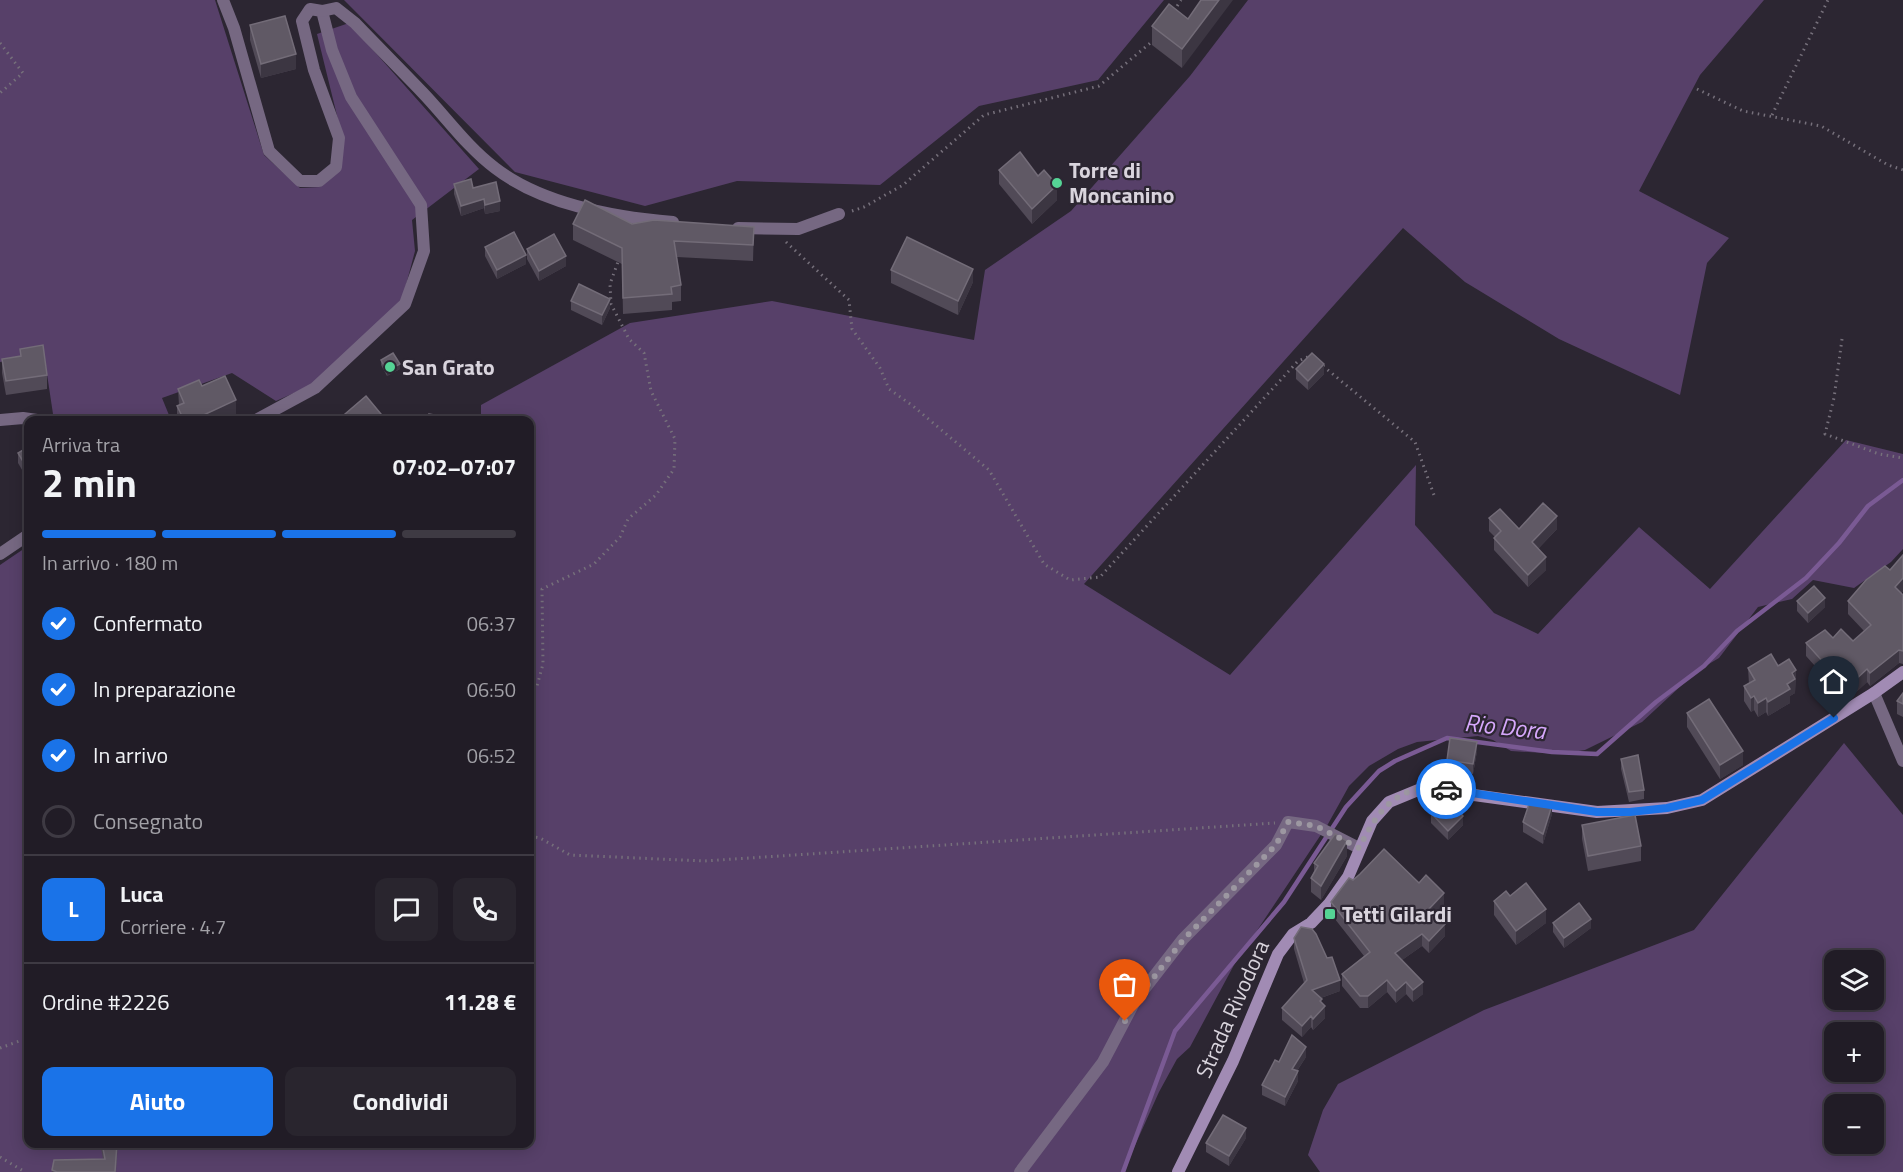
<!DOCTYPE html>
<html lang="it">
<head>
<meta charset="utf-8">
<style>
	:root { --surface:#211c26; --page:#29252e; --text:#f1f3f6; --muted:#a2a1a7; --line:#3e3a43; --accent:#1a73e8 }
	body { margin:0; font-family:"Titillium Web",sans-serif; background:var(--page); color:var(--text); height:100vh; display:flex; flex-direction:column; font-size:22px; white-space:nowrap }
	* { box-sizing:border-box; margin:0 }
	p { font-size:20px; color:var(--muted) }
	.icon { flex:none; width:33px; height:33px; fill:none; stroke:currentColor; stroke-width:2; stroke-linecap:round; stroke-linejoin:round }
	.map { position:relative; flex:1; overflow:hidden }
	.details { position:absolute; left:24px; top:416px; width:510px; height:732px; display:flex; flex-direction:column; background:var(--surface); border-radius:12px; box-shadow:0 3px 15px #0003,0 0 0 2px var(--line) }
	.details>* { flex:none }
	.controls { position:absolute; left:1824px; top:950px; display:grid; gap:12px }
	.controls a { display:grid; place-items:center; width:60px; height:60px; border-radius:12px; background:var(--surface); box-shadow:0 3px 15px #0003,0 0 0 2px var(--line); font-size:30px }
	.pin { position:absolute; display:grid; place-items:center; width:51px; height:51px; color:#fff; margin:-62px -26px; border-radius:50% 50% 50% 0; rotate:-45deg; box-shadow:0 0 6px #0007 }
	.pin .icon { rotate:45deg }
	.courier { position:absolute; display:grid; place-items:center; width:60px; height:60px; margin:-30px; border:4px solid #1a73e8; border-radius:50%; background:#fff; color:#222; box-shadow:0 2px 8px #0007 }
	.head em { font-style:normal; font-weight:700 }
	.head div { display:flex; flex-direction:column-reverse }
	.head { display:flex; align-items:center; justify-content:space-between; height:102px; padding:0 18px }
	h1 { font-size:39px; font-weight:700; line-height:45px }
	.bar { display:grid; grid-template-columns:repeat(4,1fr); gap:9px 6px; align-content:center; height:72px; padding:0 18px }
	.bar i { height:8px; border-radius:4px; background:var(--line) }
	.bar .active { background:var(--accent) }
	.bar p { grid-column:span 4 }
	.line { display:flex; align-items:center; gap:15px; padding:0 18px; border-top:2px solid var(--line) }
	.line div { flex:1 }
	.round { display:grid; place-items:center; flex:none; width:63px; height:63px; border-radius:12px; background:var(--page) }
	ol { padding:0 18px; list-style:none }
	li { display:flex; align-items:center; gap:18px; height:66px }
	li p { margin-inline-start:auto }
	li .icon { padding:6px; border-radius:50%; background:var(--accent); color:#fff; stroke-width:4 }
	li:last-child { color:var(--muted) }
	li i { width:33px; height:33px; border:3px solid var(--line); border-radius:50% }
	.primary-button { display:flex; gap:12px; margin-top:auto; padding:12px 18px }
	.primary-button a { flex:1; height:69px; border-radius:12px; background:var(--accent); color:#fff; font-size:24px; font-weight:700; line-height:69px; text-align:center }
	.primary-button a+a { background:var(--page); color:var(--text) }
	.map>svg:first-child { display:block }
</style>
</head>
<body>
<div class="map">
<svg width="1903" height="1172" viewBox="0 0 1903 1172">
	<rect width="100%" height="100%" fill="#2c2632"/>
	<g fill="#574069" fill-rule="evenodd">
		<path d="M0 0H215L264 155 300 188 320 187 338 171 343 140 317 34 349 23 479 169 412 220 415 251 402 300 312 385 276 401 232 373 162 398 171 420H71L53 414 44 354 0 362Z"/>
		<path d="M344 0H1164L1098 80 979 106 880 185 737 181 645 206 515 172Z"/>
		<path d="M1248 0H1764L1700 75 1639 191 1729 238 1707 263 1680 395 1559 339 1465 282 1403 228 1084 584 1230 675 1416 465 1415 525 1494 613 1538 634 1639 527 1710 589 1846 440 1903 454V549L1891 562 1854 588 1813 580 1792 599 1758 607 1719 658 1697 671 1642 722 1585 750 1561 754 1511 751 1493 740 1478 736 1417 742 1398 749 1369 766 1349 786 1328 824 1234 965 1190 1047 1177 1059 1159 1092 1123 1172H0V565L28 546V1143H530V420H481V405L630 323 772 301 974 340 985 270 1071 211 1190 76Z"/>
		<path d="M1844 743 1903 815V1172H1320L1308 1155 1323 1110 1338 1084 1484 1010 1694 930ZM1834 960H1874V999H1834ZM1834 1032H1874V1071H1834ZM1834 1104H1874V1143H1834Z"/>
	</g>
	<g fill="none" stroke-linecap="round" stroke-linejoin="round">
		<path stroke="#7a5a94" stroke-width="4.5" d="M1123 1172 1175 1031 1284 902 1346 807 1379 771 1395 761 1447 738 1552 752 1597 754 1656 702 1704 666 1737 631 1806 578 1839 543 1868 506 1903 480"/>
		<g stroke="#76707b" stroke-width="3" stroke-dasharray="1.5 4.5" stroke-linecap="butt">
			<path d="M1174 11 1181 0"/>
			<path d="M0 43 23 73 0 93"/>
			<path d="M1697 89 1743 111 1821 126 1888 165 1903 170"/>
			<path d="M1772 115 1828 0"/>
			<path d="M852 211 864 207 903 185 984 115 1099 86 1155 39"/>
			<path d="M786 242 849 300 852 329 880 368 889 389 913 406 989 470 1044 564 1070 580 1100 577 1298 361 1310 356"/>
			<path d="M1842 339 1834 398 1825 434 1879 454 1903 458"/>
			<path d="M1323 366 1415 442 1434 495"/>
			<path d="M530 695 537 686 543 664 542 589 594 564 620 537 628 519 656 495 674 469 675 439 651 391 644 353 629 339 611 304 610 284 619 259"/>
			<path d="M530 836 540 838 570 855 704 861 1275 823"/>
			<path d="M0 1048 28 1038"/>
			<path d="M0 1157 25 1172"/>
		</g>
		<g stroke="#766882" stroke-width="12">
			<path d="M223 0 234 28 269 151 300 181H319L336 167 339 138 314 70 302 21 310 9 322 11 332 50 351 97 421 205 424 251 405 304 315 388 256 420"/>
			<path d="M322 11 336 8 355 23C377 46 400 69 422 92 446 117 467 147 495 168 543 205 614 217 673 222"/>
			<path d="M738 228 798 229 839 214"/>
			<path d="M0 420 23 418 37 420"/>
			<path d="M0 554 28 535"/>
			<path d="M1874 693 1903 761"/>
			<path d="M1020 1172 1103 1062 1135 1001 1183 939 1276 845 1288 822 1316 826 1359 848"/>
		</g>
		<path stroke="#a18bb4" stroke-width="12" d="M1178 1172 1233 1061 1278 954 1293 934 1311 923 1329 904 1348 877 1372 821 1389 802 1423 788 1597 812 1667 808 1702 800 1874 693 1903 672"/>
	</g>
	<g fill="#514a57">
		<path d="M1188 19 1182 68 1152 45V26Z"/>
		<path d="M250 25 296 69 261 78 250 40Z"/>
		<path d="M999 170 1038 176 1057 200 1032 224 999 184Z"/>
		<path d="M454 184 473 188 500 211 485 214 484 208 461 216 454 194Z"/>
		<path d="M573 224 754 227 753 261 677 257 681 285V301L672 302V310L623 314 622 264 573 240Z"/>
		<path d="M485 247 526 264 497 279 485 256Z"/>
		<path d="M527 249 566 266 539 281 527 259Z"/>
		<path d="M891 270 973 282 958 315 891 283Z"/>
		<path d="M571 301 610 308 602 325 571 310Z"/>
		<path d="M20 349 47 375V389L6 395 2 373V359L20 356Z"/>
		<path d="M381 360 400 369 387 376 381 365Z"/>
		<path d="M1296 369 1324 374 1308 390 1296 379Z"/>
		<path d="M202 386 236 414 224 420H177V406L179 405 178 389Z"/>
		<path d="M345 414 386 420H345Z"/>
		<path d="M28 447V480L18 463V453Z"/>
		<path d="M1489 518 1519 529H1557L1538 549 1546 570 1528 587 1494 550V538L1495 537 1489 531Z"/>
		<path d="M1903 555V591L1901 593 1903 595V664L1899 663 1870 686 1867 682 1852 696 1828 674 1824 676 1806 656V643L1833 638 1853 641 1864 631 1848 614V601L1890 570Z"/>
		<path d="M1797 601 1825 607 1808 623 1797 611Z"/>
		<path d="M1778 666 1796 670 1795 693 1790 696V703L1768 716 1766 712 1758 717 1754 710 1751 712 1744 701V686L1749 684 1748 668Z"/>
		<path d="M1903 693V717L1897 714V701Z"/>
		<path d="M1687 713 1743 765 1720 779 1687 727Z"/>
		<path d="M1477 751 1473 774 1447 770V760Z"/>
		<path d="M1621 759 1644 790V799L1629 802 1621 769Z"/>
		<path d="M1431 813 1463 825 1448 840 1431 823Z"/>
		<path d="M1552 814 1543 844 1523 832V822Z"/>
		<path d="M1582 825 1641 846V861L1588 871 1582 839Z"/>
		<path d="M1347 856 1321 900 1311 892V878L1314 871V863Z"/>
		<path d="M1353 880 1444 905 1435 915 1445 936 1429 953 1422 946 1402 960 1423 994 1413 1002 1406 994 1396 1003 1387 992 1368 1008H1360L1342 986V974L1364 956 1331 914V902Z"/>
		<path d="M1510 896 1546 923 1516 945 1494 915V901Z"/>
		<path d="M1553 923 1591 928 1564 948 1553 932Z"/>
		<path d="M1294 938 1340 991 1321 998 1325 1018 1313 1030 1311 1027 1302 1037 1282 1020V1008L1304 983 1294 949Z"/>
		<path d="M1306 1057 1297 1071 1298 1081 1285 1106 1262 1095V1085L1279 1062Z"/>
		<path d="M1246 1138 1229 1166 1206 1152V1143Z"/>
		<path d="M100 1143H118L116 1172H52L54 1160 103 1159Z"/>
	</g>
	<g fill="#3c3642">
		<path d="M1219 0H1233L1182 68V49Z"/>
		<path d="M296 54V69L261 78V64Z"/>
		<path d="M1057 185V200L1032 224V209Z"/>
		<path d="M484 199V208L461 216V206Z"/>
		<path d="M500 201V211L485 214V205Z"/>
		<path d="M526 255V264L497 279V270Z"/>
		<path d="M566 256V266L539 281V271Z"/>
		<path d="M973 269V282L958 315V301Z"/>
		<path d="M610 299V308L602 325V315Z"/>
		<path d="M400 364V369L387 376V371Z"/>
		<path d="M1324 364V374L1308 390V381Z"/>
		<path d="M236 400V414L224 420H193Z"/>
		<path d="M1557 516V529L1532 555V542Z"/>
		<path d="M1546 557V570L1528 587V575Z"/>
		<path d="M1903 578V591L1895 600V587Z"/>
		<path d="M1825 598V607L1808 623V613Z"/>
		<path d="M1899 650V663L1870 686V673Z"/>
		<path d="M1828 660V674L1824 676V663Z"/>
		<path d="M1867 669V682L1852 696V683Z"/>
		<path d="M1796 670 1795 693 1790 696V703L1768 716V702L1792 673Z"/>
		<path d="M1754 696V710L1751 712V698Z"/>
		<path d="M1766 698V712L1758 717V703Z"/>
		<path d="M1477 742V751L1473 774V764Z"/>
		<path d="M1743 751V765L1720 779V765Z"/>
		<path d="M1552 805V814L1543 844V834Z"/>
		<path d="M1463 816V825L1448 840V831Z"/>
		<path d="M1347 841V856L1321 900V886Z"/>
		<path d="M1444 893V905L1429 921V909Z"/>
		<path d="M1546 909V923L1516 945V931Z"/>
		<path d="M1591 919V928L1564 948V938Z"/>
		<path d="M1445 924V936L1429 953V941Z"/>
		<path d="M1422 934V946L1395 965V953Z"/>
		<path d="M1340 980V991L1312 1001V990Z"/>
		<path d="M1387 980V992L1368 1008V996Z"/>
		<path d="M1406 982V994L1396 1003V991Z"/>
		<path d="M1423 982V994L1413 1002V990Z"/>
		<path d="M1322 999V1010L1325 1006V1018L1313 1030V1019L1320 1001Z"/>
		<path d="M1311 1016V1027L1302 1037V1026Z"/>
		<path d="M1306 1047V1057L1292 1078V1069Z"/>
		<path d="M1298 1071V1081L1285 1106V1097Z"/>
		<path d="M1246 1128V1138L1229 1166V1156Z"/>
	</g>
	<g fill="#605965" stroke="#736c78" stroke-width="1.5">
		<path d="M1201 0H1219L1182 49 1152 26 1169 4 1188 19Z"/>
		<path d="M285 16 296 54 261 64 250 25Z"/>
		<path d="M1020 152 1038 176 1044 170 1057 185 1032 209 999 170Z"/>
		<path d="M471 179 473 188 496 182 500 201 485 205 484 199 461 206 454 184Z"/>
		<path d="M585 200 632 224 654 220 754 227 753 245 674 241 681 285 671 287 672 294 623 298 622 248 573 224Z"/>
		<path d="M514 232 526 255 497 270 485 247Z"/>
		<path d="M554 234 566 256 539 271 527 249Z"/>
		<path d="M907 237 973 269 958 301 891 270Z"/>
		<path d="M579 284 610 299 602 315 571 301Z"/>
		<path d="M43 345 47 375 6 381 2 359 21 356 20 349Z"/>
		<path d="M393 353 400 364 387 371 381 360Z"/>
		<path d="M1312 353 1324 364 1308 381 1296 369Z"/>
		<path d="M225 376 236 400 193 420H184L177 406 184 403 178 389 199 380 202 386Z"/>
		<path d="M366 396 386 420H351L345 414Z"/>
		<path d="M429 414 456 419V420H428Z"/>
		<path d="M28 447V470L18 453Z"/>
		<path d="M1543 503 1557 516 1532 542 1546 557 1528 575 1494 538 1501 531 1489 518 1500 509 1519 529Z"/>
		<path d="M1903 555V578L1895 587 1903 595V651L1899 650 1870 673 1867 669 1852 683 1828 660 1824 663 1806 643 1825 630 1833 638 1841 629 1853 641 1871 625 1848 601 1866 580 1885 566 1890 570Z"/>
		<path d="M1814 586 1825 598 1808 613 1797 601Z"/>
		<path d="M1771 654 1778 666 1789 659 1796 670 1792 673 1795 679 1787 684 1790 689 1768 702 1766 698 1758 703 1754 696 1751 698 1744 686 1755 680 1748 668Z"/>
		<path d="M1903 693V704L1897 701Z"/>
		<path d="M1709 699 1743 751 1720 765 1687 713Z"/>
		<path d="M1450 738 1477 742 1473 764 1447 760Z"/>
		<path d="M1638 755 1644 790 1629 792 1621 759Z"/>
		<path d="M1530 801 1552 805 1543 834 1523 822Z"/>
		<path d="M1441 803 1446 807 1450 803 1463 816 1448 831 1431 813Z"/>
		<path d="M1635 815 1641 846 1588 856 1582 825Z"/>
		<path d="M1335 834 1347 841 1321 886 1311 878 1318 866 1314 863Z"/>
		<path d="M1384 849 1419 883 1426 875 1444 893 1429 909 1445 924 1429 941 1422 934 1395 953 1423 982 1413 990 1406 982 1396 991 1387 980 1368 996H1360L1342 974 1370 952 1331 902 1349 878 1353 880 1360 874Z"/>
		<path d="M1526 883 1546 909 1516 931 1494 901 1506 891 1510 896Z"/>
		<path d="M1579 903 1591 919 1564 938 1553 923Z"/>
		<path d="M1301 927 1312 929 1316 934 1327 958 1332 957 1340 980 1312 990 1322 999 1320 1001 1325 1006 1313 1019 1311 1016 1302 1026 1282 1008 1307 980 1294 938Z"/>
		<path d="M1292 1035 1306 1047 1292 1069 1298 1071 1285 1097 1262 1085 1275 1060 1279 1062Z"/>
		<path d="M1223 1115 1246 1128 1229 1156 1206 1143Z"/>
		<path d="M102 1143H117L115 1172H57L52 1170 54 1160 105 1159Z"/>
	</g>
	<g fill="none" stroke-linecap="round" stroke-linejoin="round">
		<path stroke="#9c97a1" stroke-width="6" stroke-dasharray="0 10.8" d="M1125 1021 1135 1001 1184 939 1276 845 1288 822 1316 826 1359 848C1378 810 1398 782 1446 789"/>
		<path stroke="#1a73e8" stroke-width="8" d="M1446 789 1597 812H1630L1667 808 1702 800 1834 718"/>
	</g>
	<g fill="#55d395" stroke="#2c2632" stroke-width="2">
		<circle cx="1057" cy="183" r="6"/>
		<circle cx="390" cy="367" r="6"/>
		<rect x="1324" y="908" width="12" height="12" rx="3"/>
	</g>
	<g text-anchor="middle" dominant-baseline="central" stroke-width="4.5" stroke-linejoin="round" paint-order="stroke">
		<g font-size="22" font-weight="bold" fill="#d9d4dd" stroke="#2c2632" text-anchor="start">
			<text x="1069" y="170">Torre di<tspan x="1069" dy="25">Moncanino</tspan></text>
			<text x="402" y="367">San Grato</text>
			<text x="1342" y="914">Tetti Gilardi</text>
		</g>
		<g font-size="22" fill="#d9d4dd" stroke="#2c2632">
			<text transform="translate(1232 1009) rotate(-66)">Strada Rivodora</text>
		</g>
		<g font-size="24" font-style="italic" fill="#d6a8fc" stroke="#2c2632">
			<text transform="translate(1505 726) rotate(6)">Rio Dora</text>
		</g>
	</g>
</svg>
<div class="controls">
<a><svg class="icon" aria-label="layers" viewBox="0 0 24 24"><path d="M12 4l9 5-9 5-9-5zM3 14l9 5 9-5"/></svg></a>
<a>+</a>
<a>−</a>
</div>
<div class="pin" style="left:1125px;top:1021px;background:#ea580c"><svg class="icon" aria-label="bag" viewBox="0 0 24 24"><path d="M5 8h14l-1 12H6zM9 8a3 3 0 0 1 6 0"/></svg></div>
<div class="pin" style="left:1834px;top:718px;background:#1f2937"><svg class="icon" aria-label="home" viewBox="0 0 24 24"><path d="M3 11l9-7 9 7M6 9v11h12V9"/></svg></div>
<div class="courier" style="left:1446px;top:789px"><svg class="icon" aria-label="car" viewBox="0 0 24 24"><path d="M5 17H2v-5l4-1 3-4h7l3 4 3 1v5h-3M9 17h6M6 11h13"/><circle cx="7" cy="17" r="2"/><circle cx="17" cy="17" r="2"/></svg></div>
<section class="details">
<div class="head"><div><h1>2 min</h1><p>Arriva tra</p></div><em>07:02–07:07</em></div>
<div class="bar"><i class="active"></i><i class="active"></i><i class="active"></i><i></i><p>In arrivo · 180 m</p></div>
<ol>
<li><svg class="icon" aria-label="check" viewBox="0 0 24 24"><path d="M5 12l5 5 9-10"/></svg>Confermato<p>06:37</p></li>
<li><svg class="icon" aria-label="check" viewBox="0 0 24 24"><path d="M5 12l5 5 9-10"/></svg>In preparazione<p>06:50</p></li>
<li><svg class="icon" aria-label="check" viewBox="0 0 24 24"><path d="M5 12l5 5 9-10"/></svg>In arrivo<p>06:52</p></li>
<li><i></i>Consegnato</li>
</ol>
<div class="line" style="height:108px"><b class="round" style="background:var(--accent);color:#fff">L</b><div><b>Luca</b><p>Corriere · 4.7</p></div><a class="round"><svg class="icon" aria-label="chat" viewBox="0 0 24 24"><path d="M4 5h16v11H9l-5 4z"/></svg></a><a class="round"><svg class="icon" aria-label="phone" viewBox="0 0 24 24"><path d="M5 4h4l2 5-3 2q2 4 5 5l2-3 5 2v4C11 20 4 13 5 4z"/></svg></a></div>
<div class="line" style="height:78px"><div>Ordine #2226</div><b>11.28 €</b></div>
<div class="primary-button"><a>Aiuto</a><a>Condividi</a></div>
</section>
</div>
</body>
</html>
